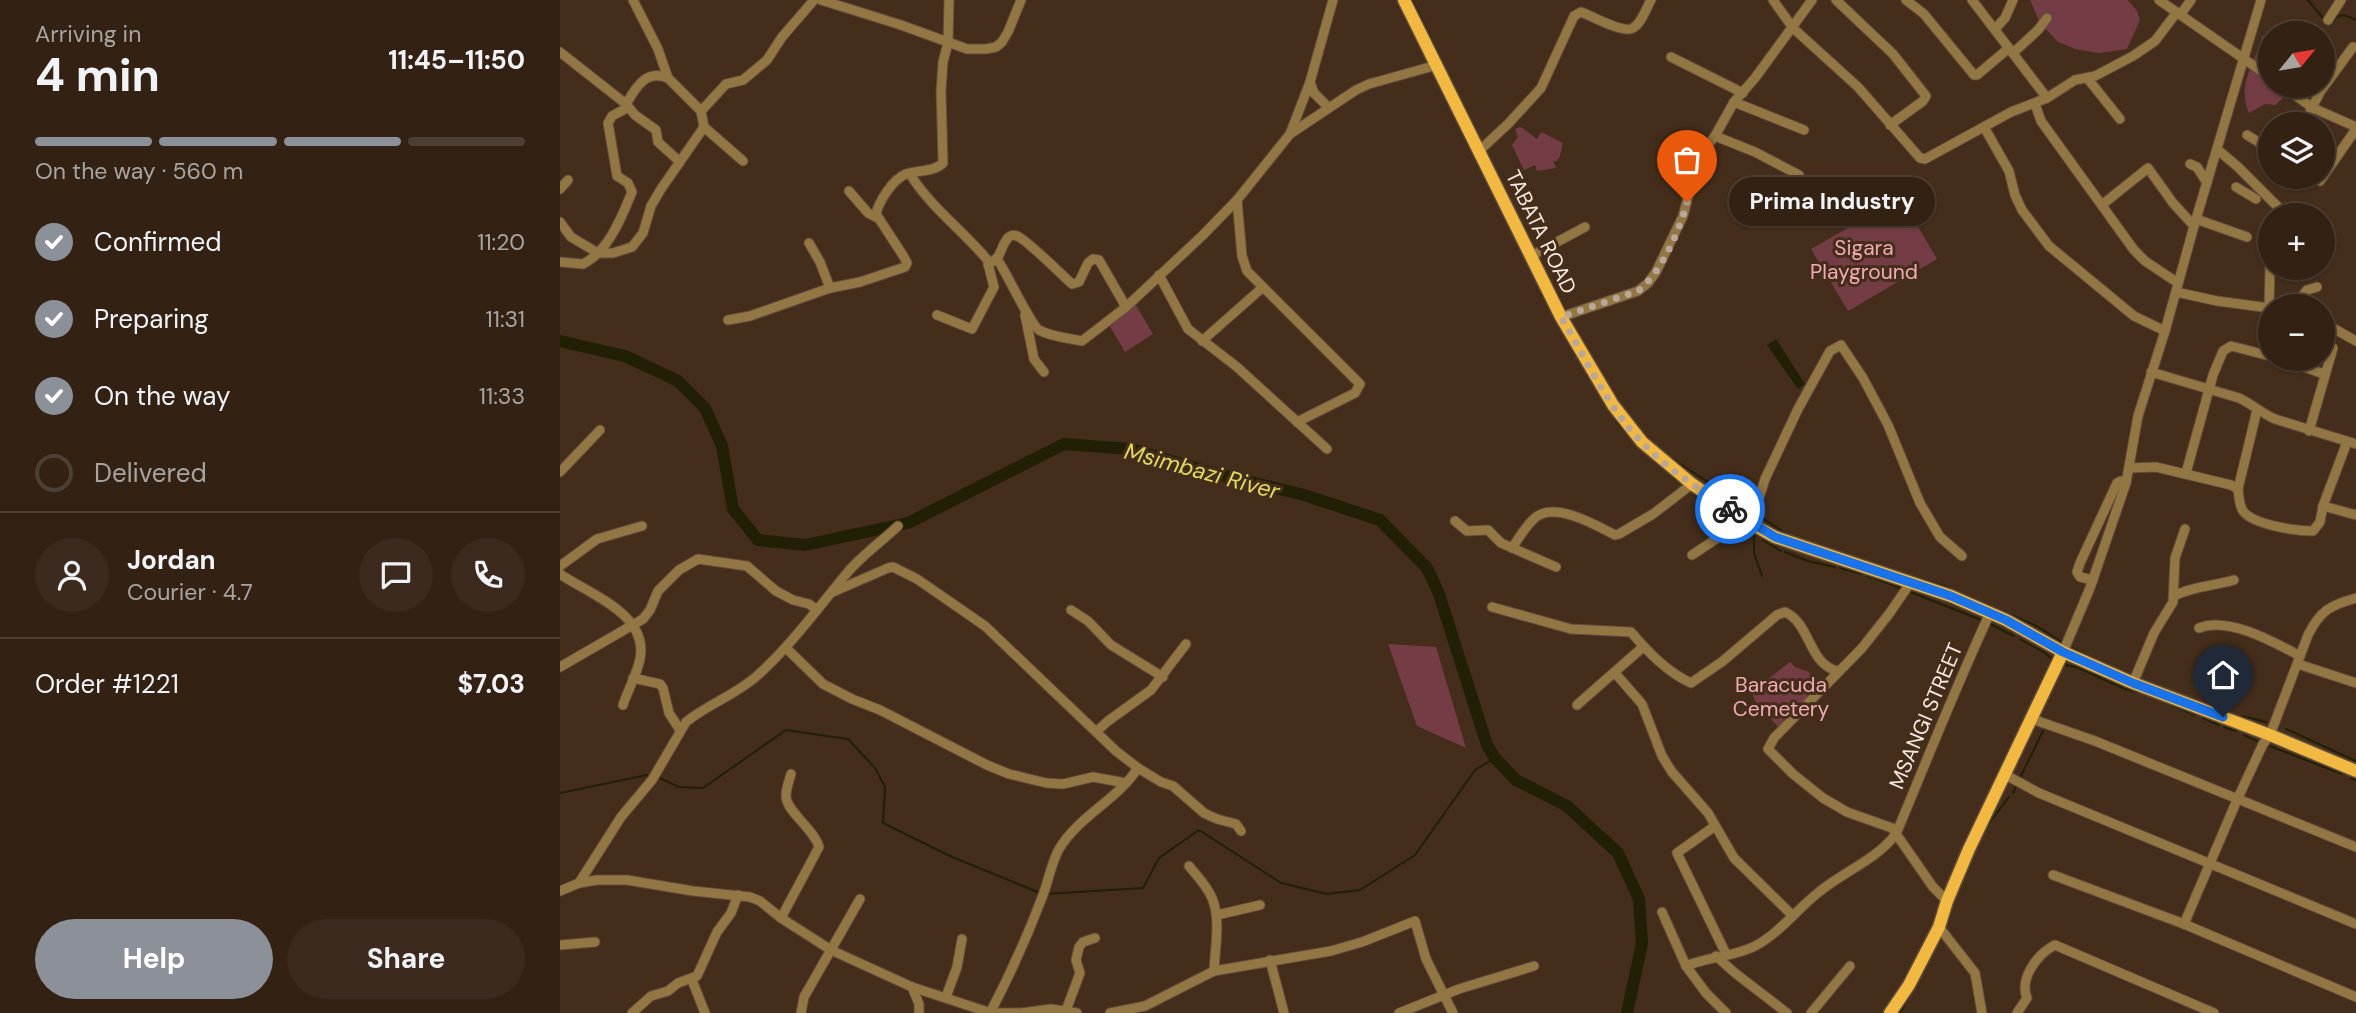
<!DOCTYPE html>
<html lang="en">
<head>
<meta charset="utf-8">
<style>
	:root { --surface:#332214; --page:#3b2a1d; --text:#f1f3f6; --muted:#a9a4a0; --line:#4e3f34; --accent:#8c9099 }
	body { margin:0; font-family:"DM Sans",sans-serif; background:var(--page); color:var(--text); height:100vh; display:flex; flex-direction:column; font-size:26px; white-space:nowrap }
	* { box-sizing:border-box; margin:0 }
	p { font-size:23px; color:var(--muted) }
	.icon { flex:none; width:38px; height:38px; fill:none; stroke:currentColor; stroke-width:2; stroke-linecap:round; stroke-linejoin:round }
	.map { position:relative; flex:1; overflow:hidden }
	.side { display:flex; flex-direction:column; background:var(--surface); width:560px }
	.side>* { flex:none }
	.needle { width:46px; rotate:60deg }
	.buttons { position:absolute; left:1698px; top:21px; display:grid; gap:14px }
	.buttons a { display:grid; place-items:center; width:77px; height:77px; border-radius:50%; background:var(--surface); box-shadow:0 2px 5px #0004,0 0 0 2px var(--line); font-size:35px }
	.pin { position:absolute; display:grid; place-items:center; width:60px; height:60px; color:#fff; margin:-72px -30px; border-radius:50% 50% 50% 0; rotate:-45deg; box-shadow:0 0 7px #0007 }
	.pin .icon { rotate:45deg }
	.courier { position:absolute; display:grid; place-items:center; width:70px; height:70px; margin:-35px; border:5px solid #1a73e8; border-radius:50%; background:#fff; color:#222; box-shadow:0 2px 9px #0007 }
	.bubble { position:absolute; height:49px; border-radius:24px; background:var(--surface); box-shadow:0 2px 5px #0004,0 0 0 2px var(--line); font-size:23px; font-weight:700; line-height:49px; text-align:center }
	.overview em { font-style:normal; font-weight:700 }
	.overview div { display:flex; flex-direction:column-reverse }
	.overview { display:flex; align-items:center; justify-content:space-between; height:119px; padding:0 35px }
	h1 { font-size:46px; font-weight:700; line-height:52px }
	.bar { display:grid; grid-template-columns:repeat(4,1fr); gap:10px 7px; align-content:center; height:84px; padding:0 35px }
	.bar i { height:9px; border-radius:5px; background:var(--line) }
	.bar .active { background:var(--accent) }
	.bar p { grid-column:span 4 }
	.line { display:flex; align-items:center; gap:18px; padding:0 35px; border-top:2px solid var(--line) }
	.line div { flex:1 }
	.round { display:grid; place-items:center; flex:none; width:74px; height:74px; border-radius:37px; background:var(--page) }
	ol { padding:0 35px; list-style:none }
	li { display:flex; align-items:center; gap:21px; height:77px }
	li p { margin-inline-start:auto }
	li .icon { padding:7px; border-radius:50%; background:var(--accent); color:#fff; stroke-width:4 }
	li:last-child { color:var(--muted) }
	li i { width:38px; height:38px; border:4px solid var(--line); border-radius:50% }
	.cta { display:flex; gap:14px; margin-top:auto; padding:14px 35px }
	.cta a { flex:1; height:80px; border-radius:42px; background:var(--accent); color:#fff; font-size:28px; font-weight:700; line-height:80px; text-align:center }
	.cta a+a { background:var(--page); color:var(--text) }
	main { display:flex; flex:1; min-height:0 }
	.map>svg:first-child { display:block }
</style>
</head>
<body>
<main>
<section class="side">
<div class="overview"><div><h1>4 min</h1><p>Arriving in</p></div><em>11:45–11:50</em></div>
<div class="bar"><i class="active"></i><i class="active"></i><i class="active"></i><i></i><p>On the way · 560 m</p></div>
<ol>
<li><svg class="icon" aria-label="check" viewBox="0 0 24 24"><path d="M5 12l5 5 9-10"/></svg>Confirmed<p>11:20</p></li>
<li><svg class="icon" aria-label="check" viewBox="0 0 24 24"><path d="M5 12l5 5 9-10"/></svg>Preparing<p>11:31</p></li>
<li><svg class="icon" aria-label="check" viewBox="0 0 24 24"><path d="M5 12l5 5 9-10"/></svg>On the way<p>11:33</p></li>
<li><i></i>Delivered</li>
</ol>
<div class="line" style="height:126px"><a class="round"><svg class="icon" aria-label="person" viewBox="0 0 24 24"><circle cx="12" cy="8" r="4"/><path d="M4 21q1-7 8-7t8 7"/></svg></a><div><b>Jordan</b><p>Courier · 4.7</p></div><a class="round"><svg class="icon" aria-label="chat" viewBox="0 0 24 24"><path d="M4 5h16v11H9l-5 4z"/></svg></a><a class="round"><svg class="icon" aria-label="phone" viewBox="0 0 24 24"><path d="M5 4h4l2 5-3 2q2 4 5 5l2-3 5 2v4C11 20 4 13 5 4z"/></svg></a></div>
<div class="line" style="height:91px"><div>Order #1221</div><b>$7.03</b></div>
<div class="cta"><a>Help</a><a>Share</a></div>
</section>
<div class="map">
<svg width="1796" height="1013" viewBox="0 0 1796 1013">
	<rect width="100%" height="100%" fill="#442d1b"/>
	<g fill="#743d46">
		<path d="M1470 0H1568L1577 11 1580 20 1567 49 1539 53 1515 49 1498 42 1480 23Z"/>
		<path d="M1702 36H1710V86H1731L1723 98 1715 105 1705 104 1689 113C1676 84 1696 63 1702 36Z"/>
		<path d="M961 127 977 139 981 132 1003 143 999 159H997V161H993L996 168 977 171 975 165 964 170 952 145 958 137 955 129Z"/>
		<path d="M1341 198 1377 259 1288 311 1251 249Z"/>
		<path d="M574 302 593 334 565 352 548 323Z"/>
		<path d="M828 644 876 647 906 748 857 726Z"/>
		<path d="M1230 662 1235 667 1249 672 1252 677V694L1220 729 1197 704 1191 692Z"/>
	</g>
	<path fill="#222004" d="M1216 339 1245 384 1238 389 1207 345Z"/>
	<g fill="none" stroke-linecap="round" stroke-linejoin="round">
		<g stroke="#222004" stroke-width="2">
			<path d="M852 0 920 140"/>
			<path d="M1748 0 1763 18"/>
			<path d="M1772 22C1780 12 1786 15 1796 20"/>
			<path d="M927 154 945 190"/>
			<path d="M991 283 1007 313"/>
			<path d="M981 293 986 301"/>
			<path d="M1010 320 1018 334"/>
			<path d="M1056 421 1076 444"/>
			<path d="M1088 455 1105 470"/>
			<path d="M1108 456 1191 510"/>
			<path d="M1109 473 1116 480"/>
			<path d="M1131 491 1154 509 1172 519"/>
			<path d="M1198 515 1228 535 1249 542"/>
			<path d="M1185 528 1193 534"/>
			<path d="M1194 533V553L1202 576"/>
			<path d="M1203 540 1221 551"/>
			<path d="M1225 552 1248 561 1275 567"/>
			<path d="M1280 568 1302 574"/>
			<path d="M1341 573 1387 587"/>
			<path d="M1308 576 1343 589"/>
			<path d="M1348 591 1421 620"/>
			<path d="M1399 593 1475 625 1502 642"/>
			<path d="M1430 624 1454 636"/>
			<path d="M1460 639 1485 653 1493 660"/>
			<path d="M1513 648 1527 656"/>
			<path d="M1505 665 1516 667 1563 688"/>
			<path d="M1565 689 1586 694"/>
			<path d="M1623 696 1669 711"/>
			<path d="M1607 703 1635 715"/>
			<path d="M1682 716 1706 722"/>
			<path d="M1643 718 1659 725"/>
			<path d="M1664 727 1676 731"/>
			<path d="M1726 729 1796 761"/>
			<path d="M1684 735 1697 741"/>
			<path d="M1710 746 1782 774"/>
			<path d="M100 778 119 787 143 788 226 730 288 739 315 768 325 787 323 823 390 856 480 893"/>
			<path d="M1460 778 1483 731"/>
			<path d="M1791 778 1796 780"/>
			<path d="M0 793 87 775"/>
			<path d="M1453 793 1456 786"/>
			<path d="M1426 827 1449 797"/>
			<path d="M486 894 583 888 599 858 639 830 721 883 767 894 800 890 855 855 915 770 935 758"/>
			<path d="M1363 972 1368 961"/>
			<path d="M1340 1013 1351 992"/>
		</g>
		<path stroke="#222004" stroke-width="12" d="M0 341 65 356 118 381 145 408 162 446 173 509 198 540 245 545 348 523 504 444 571 449 645 471 744 495 820 520 867 568 879 594 927 745 935 758 956 780 1007 806 1058 853 1079 899 1082 943 1067 1013"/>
		<g stroke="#614b3a" stroke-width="11">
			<g id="minor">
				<path d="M73 0 98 49 108 78 141 111"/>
				<path d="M261 0 341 25 407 49H426L436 47 442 42 448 32 461 0"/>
				<path d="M1213 0 1233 28 1298 87 1360 158 1365 159 1451 112 1487 98 1515 80 1535 76 1573 56 1595 41 1617 12"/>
				<path d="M1276 0 1333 54 1366 96 1363 101 1330 125"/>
				<path d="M1346 0 1364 14 1414 75H1417L1449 48"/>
				<path d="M1412 0 1487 98"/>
				<path d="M1599 0 1710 77"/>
				<path d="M1621 14 1631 0"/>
				<path d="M1768 20 1781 0"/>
				<path d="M1435 29 1445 18 1453 0"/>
				<path d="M0 52 66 104C76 87 86 69 108 78"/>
				<path d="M1453 53 1478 30 1487 18"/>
				<path d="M1111 57 1183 93"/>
				<path d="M1528 79 1560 119"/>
				<path d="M750 82 754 93 768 107"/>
				<path d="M1722 86 1753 108 1796 127"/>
				<path d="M1174 102 1244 130"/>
				<path d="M1475 104 1481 121 1574 250 1585 261 1618 283"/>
				<path d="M1744 124 1760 92 1793 47"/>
				<path d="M144 127 183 161"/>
				<path d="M1424 127 1449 171 1455 195 1462 210 1489 246 1574 316 1605 331"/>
				<path d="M730 134 796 90 809 84 877 65"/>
				<path d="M1687 135 1710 149"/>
				<path d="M1155 136 1195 152 1239 175"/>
				<path d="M1658 150 1678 167 1719 208 1722 210 1728 208"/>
				<path d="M919 151 948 124 981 88 1014 16 1021 12C1032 16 1063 34 1073 28 1082 23 1086 8 1091 0"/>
				<path d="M1630 164 1637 167 1647 183"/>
				<path d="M350 174C371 208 404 231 430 263"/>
				<path d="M1760 181 1796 129"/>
				<path d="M1676 187 1696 199"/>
				<path d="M0 189 8 180"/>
				<path d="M289 191 308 213 318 218"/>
				<path d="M677 200 682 256 687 271 800 384 795 393 737 422"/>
				<path d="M1543 204 1588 168 1613 203 1634 226"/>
				<path d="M1636 219 1687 237"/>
				<path d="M0 222 11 237 38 253H53L72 247 83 233 91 206 101 189 144 127 141 111 166 84 183 80 207 60 222 37 254 0"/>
				<path d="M249 243 260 262 270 288"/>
				<path d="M971 256 1025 227"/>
				<path d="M437 259C447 273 470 324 479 330 491 337 509 338 522 341L566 307 643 235 677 200 730 134 750 82 773 0"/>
				<path d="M0 262 23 264C49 251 62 216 72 192L68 183 57 176 48 123 52 116 65 109 66 104 75 115 96 130 98 142 120 162"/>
				<path d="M599 275 628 329 677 367 767 449"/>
				<path d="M1616 292 1657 301 1710 308"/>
				<path d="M1735 306 1747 290 1757 287"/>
				<path d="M1709 308 1710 268"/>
				<path d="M377 315 412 329 434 287 428 264C444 256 438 251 447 239 449 236 453 234 457 236 466 239 502 275 512 284L519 282 528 263 533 259 539 260 566 307"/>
				<path d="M465 315 474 359 484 372"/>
				<path d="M1001 317 1078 291 1088 283 1096 272 1123 216 1136 167 1144 150 1155 136 1174 102 1195 78 1252 0"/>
				<path d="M168 320 190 316 270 288 300 282 345 267 347 263 344 257 316 214C319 201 333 179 346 174 358 170 374 172 383 163L381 91 383 62 388 43 389 0"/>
				<path d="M1762 322 1796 341"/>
				<path d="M642 341 702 288"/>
				<path d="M1721 359 1764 374"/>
				<path d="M1591 372 1679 398C1692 404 1701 413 1715 419L1796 444"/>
				<path d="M1749 431 1773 348"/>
				<path d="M1569 468 1596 467 1671 485 1678 489C1679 497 1679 505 1683 511 1693 525 1737 531 1753 531L1760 522 1763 506 1787 442"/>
				<path d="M0 472 40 430"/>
				<path d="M1626 473 1653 375 1663 351 1671 346 1710 356"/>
				<path d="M1678 489 1697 410"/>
				<path d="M1763 506 1796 515"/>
				<path d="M895 521 907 531 928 530 941 543 996 567"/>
				<path d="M1191 524 1205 479 1238 409 1270 351 1281 345 1303 378 1328 425 1360 503 1380 537 1402 556"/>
				<path d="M952 548C959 538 966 525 976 517 996 502 1036 525 1055 535L1059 534 1093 514 1132 484"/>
				<path d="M1132 555 1168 531 1181 516"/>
				<path d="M0 566 37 539 82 526"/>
				<path d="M0 574C29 594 89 614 80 659 77 674 68 690 63 705"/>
				<path d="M1533 580 1520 577 1517 572 1520 563 1557 483 1561 481 1566 483"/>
				<path d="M1351 582 1329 614 1302 648 1214 738 1208 749 1233 774 1263 798 1287 812 1332 828 1373 887 1387 901"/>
				<path d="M273 592 328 568 333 567 357 579 425 626 556 751 578 768 601 782 613 786 644 813 657 819 676 824 681 831"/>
				<path d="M1614 596C1633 586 1654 586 1674 580"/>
				<path d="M932 607 1011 629 1071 632C1088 652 1107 672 1131 683L1163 661 1217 615 1225 612C1251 624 1248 663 1277 671"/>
				<path d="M511 610 528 621 551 645 603 677"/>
				<path d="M1639 628C1668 616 1714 642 1740 656"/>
				<path d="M226 648 263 684 292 699 320 710 427 765 449 774 486 783 503 784 533 777 566 783"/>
				<path d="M1503 652 1530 588 1566 483 1578 416 1605 331 1634 226 1701 0"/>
				<path d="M1738 664 1796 683"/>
				<path d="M0 667 83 619 90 610 98 591 119 570 138 559 187 566 216 591 233 600 249 604 257 610"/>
				<path d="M1055 673 1082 704 1102 756 1112 772 1148 813 1174 858 1232 915"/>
				<path d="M73 678 100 684 103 688 109 713 120 730"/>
				<path d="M1573 683 1594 633 1613 602 1615 558 1625 529"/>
				<path d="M1017 705 1083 647"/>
				<path d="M1472 719 1535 741 1796 847"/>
				<path d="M537 731 548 721 591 690 626 644"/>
				<path d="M1444 774 1479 793 1796 924"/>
				<path d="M1155 826 1117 853 1166 954"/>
				<path d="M629 866C637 876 647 886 652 898 661 919 655 948 654 971"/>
				<path d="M1493 875 1624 924 1796 997"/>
				<path d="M19 883 61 817 92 780 126 722C148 704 176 695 198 675 232 644 258 608 287 573 301 556 321 542 338 526"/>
				<path d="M0 891 19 883 37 880H67L133 891 190 897 200 901 221 918 271 950 352 987 359 1004V1013"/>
				<path d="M1102 912 1126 966 1146 993 1166 1013"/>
				<path d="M657 915 700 905"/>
				<path d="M221 918 259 847C254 829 226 811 226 796 226 789 229 781 231 774"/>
				<path d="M1624 924 1677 800 1703 744 1710 735 1748 635C1760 611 1770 605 1796 598"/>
				<path d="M1379 927 1415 973 1422 1013"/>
				<path d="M0 945 35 942"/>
				<path d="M1156 956 1175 973 1227 1013"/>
				<path d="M710 960 724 1013"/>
				<path d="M1126 966C1147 957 1172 957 1193 947 1218 935 1237 909 1259 892 1283 872 1316 860 1336 834 1367 760 1396 686 1430 613"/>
				<path d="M132 980 145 1013"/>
				<path d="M352 987 431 1013H461L491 1009 517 1013"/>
				<path d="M386 997 397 967 402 939"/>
				<path d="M72 1013 91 996 108 991 118 983 137 976 157 932 171 913 178 895"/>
				<path d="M241 1013 244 997 300 899"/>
				<path d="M430 1013C450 975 468 935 483 895 489 879 491 864 499 849 519 816 557 800 578 768"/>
				<path d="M505 1013 520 973 516 960 519 947 523 942 535 938"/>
				<path d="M550 1013 585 1006 654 971 771 951 802 942 855 921 866 959 893 1013"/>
				<path d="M839 1013 899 989 974 966"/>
				<path d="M1251 1013 1290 966"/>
				<path d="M1457 1013 1467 998C1459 979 1477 954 1495 945L1654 1013"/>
			</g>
		</g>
		<g stroke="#614b3a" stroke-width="15">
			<g id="major">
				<path d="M844 0 1001 317 1053 405 1082 442 1132 484 1191 524 1215 537 1391 596 1446 620 1503 652 1573 683 1710 735 1796 771"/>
				<path d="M1330 1013 1349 985 1379 927 1387 901 1409 849 1503 652"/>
			</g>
		</g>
		<use href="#minor" stroke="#927643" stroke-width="9"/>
		<use href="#major" stroke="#f1b842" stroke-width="12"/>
	</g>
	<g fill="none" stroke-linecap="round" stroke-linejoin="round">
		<path stroke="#b9a79a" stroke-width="7" stroke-dasharray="0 12.6" d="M1127 202C1120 230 1101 273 1078 291L1001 317C1023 354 1042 395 1069 428 1096 461 1135 487 1170 509"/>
		<path stroke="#1a73e8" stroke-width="9" d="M1170 509 1215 537 1391 596 1446 620 1503 652 1573 683 1663 717"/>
	</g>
	<g text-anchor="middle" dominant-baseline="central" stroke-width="6" stroke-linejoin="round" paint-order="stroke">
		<g font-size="21" fill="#f8e9df" stroke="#442d1b">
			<text transform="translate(981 232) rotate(64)">TABATA ROAD</text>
			<text transform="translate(1366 716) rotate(-67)">MSANGI STREET</text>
		</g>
		<g font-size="21" fill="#f2abb4" stroke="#442d1b">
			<text x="1304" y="248">Sigara<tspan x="1304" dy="24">Playground</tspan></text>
			<text x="1221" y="685">Baracuda<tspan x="1221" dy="24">Cemetery</tspan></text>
		</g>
		<g font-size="23" font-style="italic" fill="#e1da62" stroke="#442d1b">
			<text transform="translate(642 471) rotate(15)">Msimbazi River</text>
		</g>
	</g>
</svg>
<div class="buttons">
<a><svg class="needle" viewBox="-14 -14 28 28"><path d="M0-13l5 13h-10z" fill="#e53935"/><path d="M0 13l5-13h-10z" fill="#a9a4a0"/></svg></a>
<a><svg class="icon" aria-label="layers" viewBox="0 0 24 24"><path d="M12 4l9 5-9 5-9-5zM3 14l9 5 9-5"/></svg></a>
<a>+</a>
<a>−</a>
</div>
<div class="pin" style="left:1127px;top:202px;background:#ea580c"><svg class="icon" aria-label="bag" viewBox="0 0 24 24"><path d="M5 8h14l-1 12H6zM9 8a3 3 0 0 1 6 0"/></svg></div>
<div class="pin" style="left:1663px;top:717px;background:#1f2937"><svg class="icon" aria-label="home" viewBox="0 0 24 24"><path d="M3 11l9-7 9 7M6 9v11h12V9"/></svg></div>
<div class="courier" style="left:1170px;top:509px"><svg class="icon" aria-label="bike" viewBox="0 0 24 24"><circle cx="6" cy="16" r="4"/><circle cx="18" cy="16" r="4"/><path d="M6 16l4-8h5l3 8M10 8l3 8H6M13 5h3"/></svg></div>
<div class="bubble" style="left:1169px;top:177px;width:206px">Prima Industry</div>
</div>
</main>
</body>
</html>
